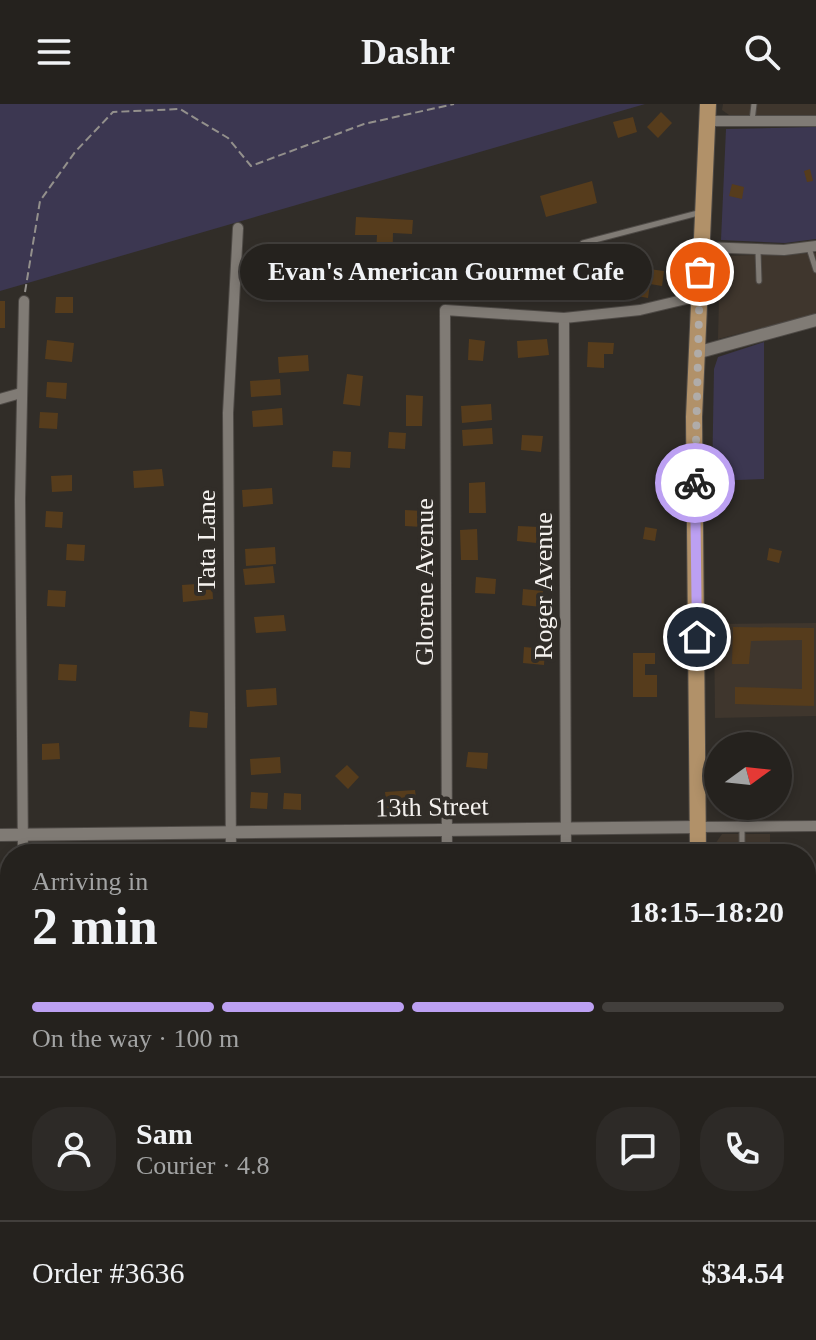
<!DOCTYPE html>
<html lang="en">
<head>
<meta charset="utf-8">
<style>
	:root { --surface:#25221e; --page:#2d2a27; --text:#f1f3f6; --muted:#a3a4a4; --line:#423f3c; --accent:#bca0f2 }
	body { margin:0; font-family:Georgia,serif; background:var(--page); color:var(--text); height:100vh; display:flex; flex-direction:column; font-size:30px; white-space:nowrap }
	* { box-sizing:border-box; margin:0 }
	p { font-size:26px; color:var(--muted) }
	.icon { flex:none; width:44px; height:44px; fill:none; stroke:currentColor; stroke-width:2; stroke-linecap:round; stroke-linejoin:round }
	.map { position:relative; flex:1; overflow:hidden }
	.drawer { position:absolute; left:0px; top:740px; width:816px; height:496px; display:flex; flex-direction:column; background:var(--surface); border-radius:32px 32px 0 0; box-shadow:0 4px 12px #0003,0 0 0 2px var(--line) }
	.drawer>* { flex:none }
	.needle { width:52px; rotate:75deg }
	.buttons { position:absolute; left:704px; top:628px; display:grid; gap:16px }
	.buttons a { display:grid; place-items:center; width:88px; height:88px; border-radius:50%; background:var(--surface); box-shadow:0 4px 12px #0003,0 0 0 2px var(--line); font-size:40px }
	.pin { position:absolute; display:grid; place-items:center; width:68px; height:68px; color:#fff; margin:-34px; border:4px solid #fff; border-radius:50%; box-shadow:0 2px 8px #0007 }
	.courier { position:absolute; display:grid; place-items:center; width:80px; height:80px; margin:-40px; border:6px solid #bca0f2; border-radius:50%; background:#fff; color:#222; box-shadow:0 2px 10px #0007 }
	.bubble { position:absolute; height:56px; border-radius:28px; background:var(--surface); box-shadow:0 4px 12px #0003,0 0 0 2px var(--line); font-size:26px; font-weight:700; line-height:56px; text-align:center }
	.summary em { font-style:normal; font-weight:700 }
	.summary div { display:flex; flex-direction:column-reverse }
	.summary { display:flex; align-items:center; justify-content:space-between; height:136px; padding:0 32px }
	h1 { font-size:52px; font-weight:700; line-height:60px }
	.bar { display:grid; grid-template-columns:repeat(4,1fr); gap:12px 8px; align-content:center; height:96px; padding:0 32px }
	.bar i { height:10px; border-radius:6px; background:var(--line) }
	.bar .selected { background:var(--accent) }
	.bar p { grid-column:span 4 }
	.line { display:flex; align-items:center; gap:20px; padding:0 32px; border-top:2px solid var(--line) }
	.line div { flex:1 }
	.round { display:grid; place-items:center; flex:none; width:84px; height:84px; border-radius:32px; background:var(--page) }
	header { display:flex; justify-content:space-between; align-items:center; height:104px; padding:0 32px; background:var(--surface); font-size:36px; font-weight:700 }
	.map>svg:first-child { display:block }
</style>
</head>
<body>
<header><svg class="icon" aria-label="menu" viewBox="0 0 24 24"><path d="M4 6h16M4 12h16M4 18h16"/></svg>Dashr<svg class="icon" aria-label="search" viewBox="0 0 24 24"><circle cx="10" cy="10" r="6"/><path d="M15 15l6 6"/></svg></header>
<div class="map">
<svg width="816" height="1236" viewBox="0 0 816 1236">
	<rect width="100%" height="100%" fill="#312d28"/>
	<g fill="#3f362d">
		<path d="M723 0H816V11H729L722 6Z"/>
		<path d="M816 149V210L718 235 720 152Z"/>
		<path d="M816 519V612L715 614 714 520Z"/>
		<path d="M722 730H770V750H715V740Z"/>
		<rect x="806" y="827" width="10" height="207"/>
		<path d="M806 1132 816 1133V1157L806 1197Z"/>
		<path d="M678 1226H796L793 1236H674Z"/>
	</g>
	<g fill="#3c3751">
		<path d="M0 0H645L0 187Z"/>
		<path d="M816 23V135L785 139 721 136 726 25Z"/>
		<path d="M764 238V375L712 377 714 265 718 253Z"/>
	</g>
	<g fill="#563c1c">
		<path d="M661 8 672 19 658 34 647 23Z"/>
		<path d="M633 13 637 28 618 34 613 18Z"/>
		<path d="M810 65 813 77 807 78 804 67Z"/>
		<path d="M592 77 597 99 546 113 540 92Z"/>
		<path d="M732 80 744 83 742 95 729 92Z"/>
		<path d="M356 113 413 116 412 130 393 129 392 171 375 170 377 131H355Z"/>
		<path d="M274 146 301 159 294 174 267 161Z"/>
		<path d="M641 164 664 167 662 182 650 180 648 194 637 192Z"/>
		<path d="M56 193H73V209H55Z"/>
		<rect x="0" y="197" width="5" height="27"/>
		<path d="M469 235 485 237 483 257 468 256Z"/>
		<path d="M547 235 549 251 518 254 517 237Z"/>
		<path d="M47 236 74 239 72 258 45 255Z"/>
		<path d="M588 238 614 239 613 250H604V264L587 263Z"/>
		<path d="M308 251 309 267 279 269 278 253Z"/>
		<path d="M347 270 363 272 360 302 343 300Z"/>
		<path d="M280 275 281 291 251 293 250 277Z"/>
		<path d="M47 278 67 279 66 295 46 293Z"/>
		<path d="M406 291 423 292 422 322H406Z"/>
		<path d="M491 300 492 316 462 319 461 302Z"/>
		<path d="M282 304 283 321 253 323 252 307Z"/>
		<path d="M40 308 58 309 57 325 39 324Z"/>
		<path d="M492 324 493 340 463 342 462 326Z"/>
		<path d="M389 328 406 329 405 345 388 344Z"/>
		<path d="M522 331 543 332 541 348 521 346Z"/>
		<path d="M333 347 351 348 350 364 332 363Z"/>
		<path d="M162 365 164 382 134 384 133 367Z"/>
		<path d="M72 371V387L52 388 51 372Z"/>
		<path d="M485 378 486 409H469V379Z"/>
		<path d="M272 384 273 400 243 403 242 386Z"/>
		<path d="M405 406 423 407 422 423 405 422Z"/>
		<path d="M46 407 63 408 62 424 45 423Z"/>
		<path d="M518 422 539 423 537 439 517 437Z"/>
		<path d="M645 423 657 425 655 437 643 435Z"/>
		<path d="M477 425 478 456H461L460 426Z"/>
		<path d="M67 440 85 441 84 457 66 456Z"/>
		<path d="M275 443 276 460 246 462 245 445Z"/>
		<path d="M769 444 782 447 779 459 767 456Z"/>
		<path d="M273 462 275 479 245 481 243 465Z"/>
		<path d="M476 473 496 475 495 490 475 489Z"/>
		<path d="M212 479 213 495 183 498 182 481Z"/>
		<path d="M523 485 543 487 542 503 522 501Z"/>
		<path d="M48 486 66 487 65 503 47 502Z"/>
		<path d="M284 511 286 527 256 529 254 513Z"/>
		<path d="M733 523 814 524V602L735 600V583L802 585V536L751 537 749 560H732Z"/>
		<path d="M524 543 545 545 544 561 523 559Z"/>
		<path d="M633 549H655V560H645V571H657V593H633Z"/>
		<path d="M59 560 77 561 76 577 58 576Z"/>
		<path d="M276 584 277 601 247 603 246 586Z"/>
		<path d="M190 607 208 609 207 624 189 623Z"/>
		<path d="M59 639 60 655 42 656V640Z"/>
		<path d="M468 648 488 649 487 665 466 663Z"/>
		<path d="M280 653 281 669 251 671 250 655Z"/>
		<path d="M347 661 359 673 348 685 335 672Z"/>
		<path d="M415 686 417 702 387 704 385 688Z"/>
		<path d="M251 688 268 689 267 705 250 704Z"/>
		<path d="M284 689 301 690V706L283 705Z"/>
		<rect x="0" y="839" width="5" height="18"/>
		<path d="M0 1079 10 1082 9 1099 0 1096Z"/>
		<path d="M702 1226H705L711 1236H693L691 1232Z"/>
	</g>
	<g fill="none" stroke-linecap="round" stroke-linejoin="round">
		<g stroke="#4e4a46" stroke-width="7">
			<g id="service">
				<path d="M752 17 754 0"/>
				<path d="M583 139 698 109"/>
				<path d="M809 144 816 166"/>
				<path d="M758 147 759 177"/>
				<path d="M742 724V739"/>
			</g>
		</g>
		<g stroke="#4e4a46" stroke-width="12">
			<g id="minor">
				<path d="M707 17H816"/>
				<path d="M701 143 784 146 816 142"/>
				<path d="M564 214 566 750"/>
				<path d="M0 295 21 289"/>
				<path d="M698 723 816 722"/>
				<path d="M23 750 20 395 24 197"/>
				<path d="M231 750 228 309 238 124"/>
				<path d="M447 750 445 206 564 214 640 206 699 192"/>
				<path d="M0 1020 10 1002"/>
				<path d="M806 1215 816 1181"/>
				<path d="M122 1236 127 1226"/>
				<path d="M366 1236 372 1226"/>
				<path d="M501 1236 507 1226"/>
				<path d="M799 1236 803 1226"/>
			</g>
		</g>
		<g stroke="#4e4a46" stroke-width="14">
			<g id="tertiary">
				<path d="M696 249 816 216"/>
				<path d="M0 731 698 723"/>
				<path d="M806 1041 816 1040"/>
			</g>
		</g>
		<g stroke="#4e4a46" stroke-width="18">
			<g id="primary">
				<path d="M698 750 694 313 708 0"/>
				<path d="M653 1236 657 1226"/>
			</g>
		</g>
		<path stroke="#93908c" stroke-width="2" stroke-dasharray="8 4" stroke-linecap="butt" d="M25 188 40 97 75 48 113 8 180 5 228 34 251 62 364 20 454 0"/>
		<use href="#service" stroke="#807b75" stroke-width="5"/>
		<use href="#minor" stroke="#807b75" stroke-width="10"/>
		<use href="#tertiary" stroke="#807b75" stroke-width="12"/>
		<use href="#primary" stroke="#b19169" stroke-width="16"/>
	</g>
	<g fill="none" stroke-linecap="round" stroke-linejoin="round">
		<path stroke="#b0aca9" stroke-width="8" stroke-dasharray="0 14.4" d="M695 379 700 168"/>
		<path stroke="#bca0f2" stroke-width="10" d="M695 379 697 533"/>
	</g>
	<g text-anchor="middle" dominant-baseline="central" stroke-width="8" stroke-linejoin="round" paint-order="stroke">
		<g font-size="26" fill="#f4f1ee" stroke="#312d28">
			<text transform="translate(206 437) rotate(-90)">Tata Lane</text>
			<text transform="translate(424 478) rotate(-90)">Glorene Avenue</text>
			<text transform="translate(543 482) rotate(-90)">Roger Avenue</text>
			<text transform="translate(432 703) rotate(-1)">13th Street</text>
		</g>
	</g>
</svg>
<div class="buttons">
<a><svg class="needle" viewBox="-14 -14 28 28"><path d="M0-13l5 13h-10z" fill="#e53935"/><path d="M0 13l5-13h-10z" fill="#a3a4a4"/></svg></a>
</div>
<div class="pin" style="left:700px;top:168px;background:#ea580c"><svg class="icon" aria-label="bag" viewBox="0 0 24 24"><path d="M5 8h14l-1 12H6zM9 8a3 3 0 0 1 6 0"/></svg></div>
<div class="pin" style="left:697px;top:533px;background:#1f2937"><svg class="icon" aria-label="home" viewBox="0 0 24 24"><path d="M3 11l9-7 9 7M6 9v11h12V9"/></svg></div>
<div class="courier" style="left:695px;top:379px"><svg class="icon" aria-label="bike" viewBox="0 0 24 24"><circle cx="6" cy="16" r="4"/><circle cx="18" cy="16" r="4"/><path d="M6 16l4-8h5l3 8M10 8l3 8H6M13 5h3"/></svg></div>
<div class="bubble" style="left:240px;top:140px;width:412px">Evan's American Gourmet Cafe</div>
<section class="drawer">
<div class="summary"><div><h1>2 min</h1><p>Arriving in</p></div><em>18:15–18:20</em></div>
<div class="bar"><i class="selected"></i><i class="selected"></i><i class="selected"></i><i></i><p>On the way · 100 m</p></div>
<div class="line" style="height:144px"><a class="round"><svg class="icon" aria-label="person" viewBox="0 0 24 24"><circle cx="12" cy="8" r="4"/><path d="M4 21q1-7 8-7t8 7"/></svg></a><div><b>Sam</b><p>Courier · 4.8</p></div><a class="round"><svg class="icon" aria-label="chat" viewBox="0 0 24 24"><path d="M4 5h16v11H9l-5 4z"/></svg></a><a class="round"><svg class="icon" aria-label="phone" viewBox="0 0 24 24"><path d="M5 4h4l2 5-3 2q2 4 5 5l2-3 5 2v4C11 20 4 13 5 4z"/></svg></a></div>
<div class="line" style="height:104px"><div>Order #3636</div><b>$34.54</b></div>
</section>
</div>
</body>
</html>
